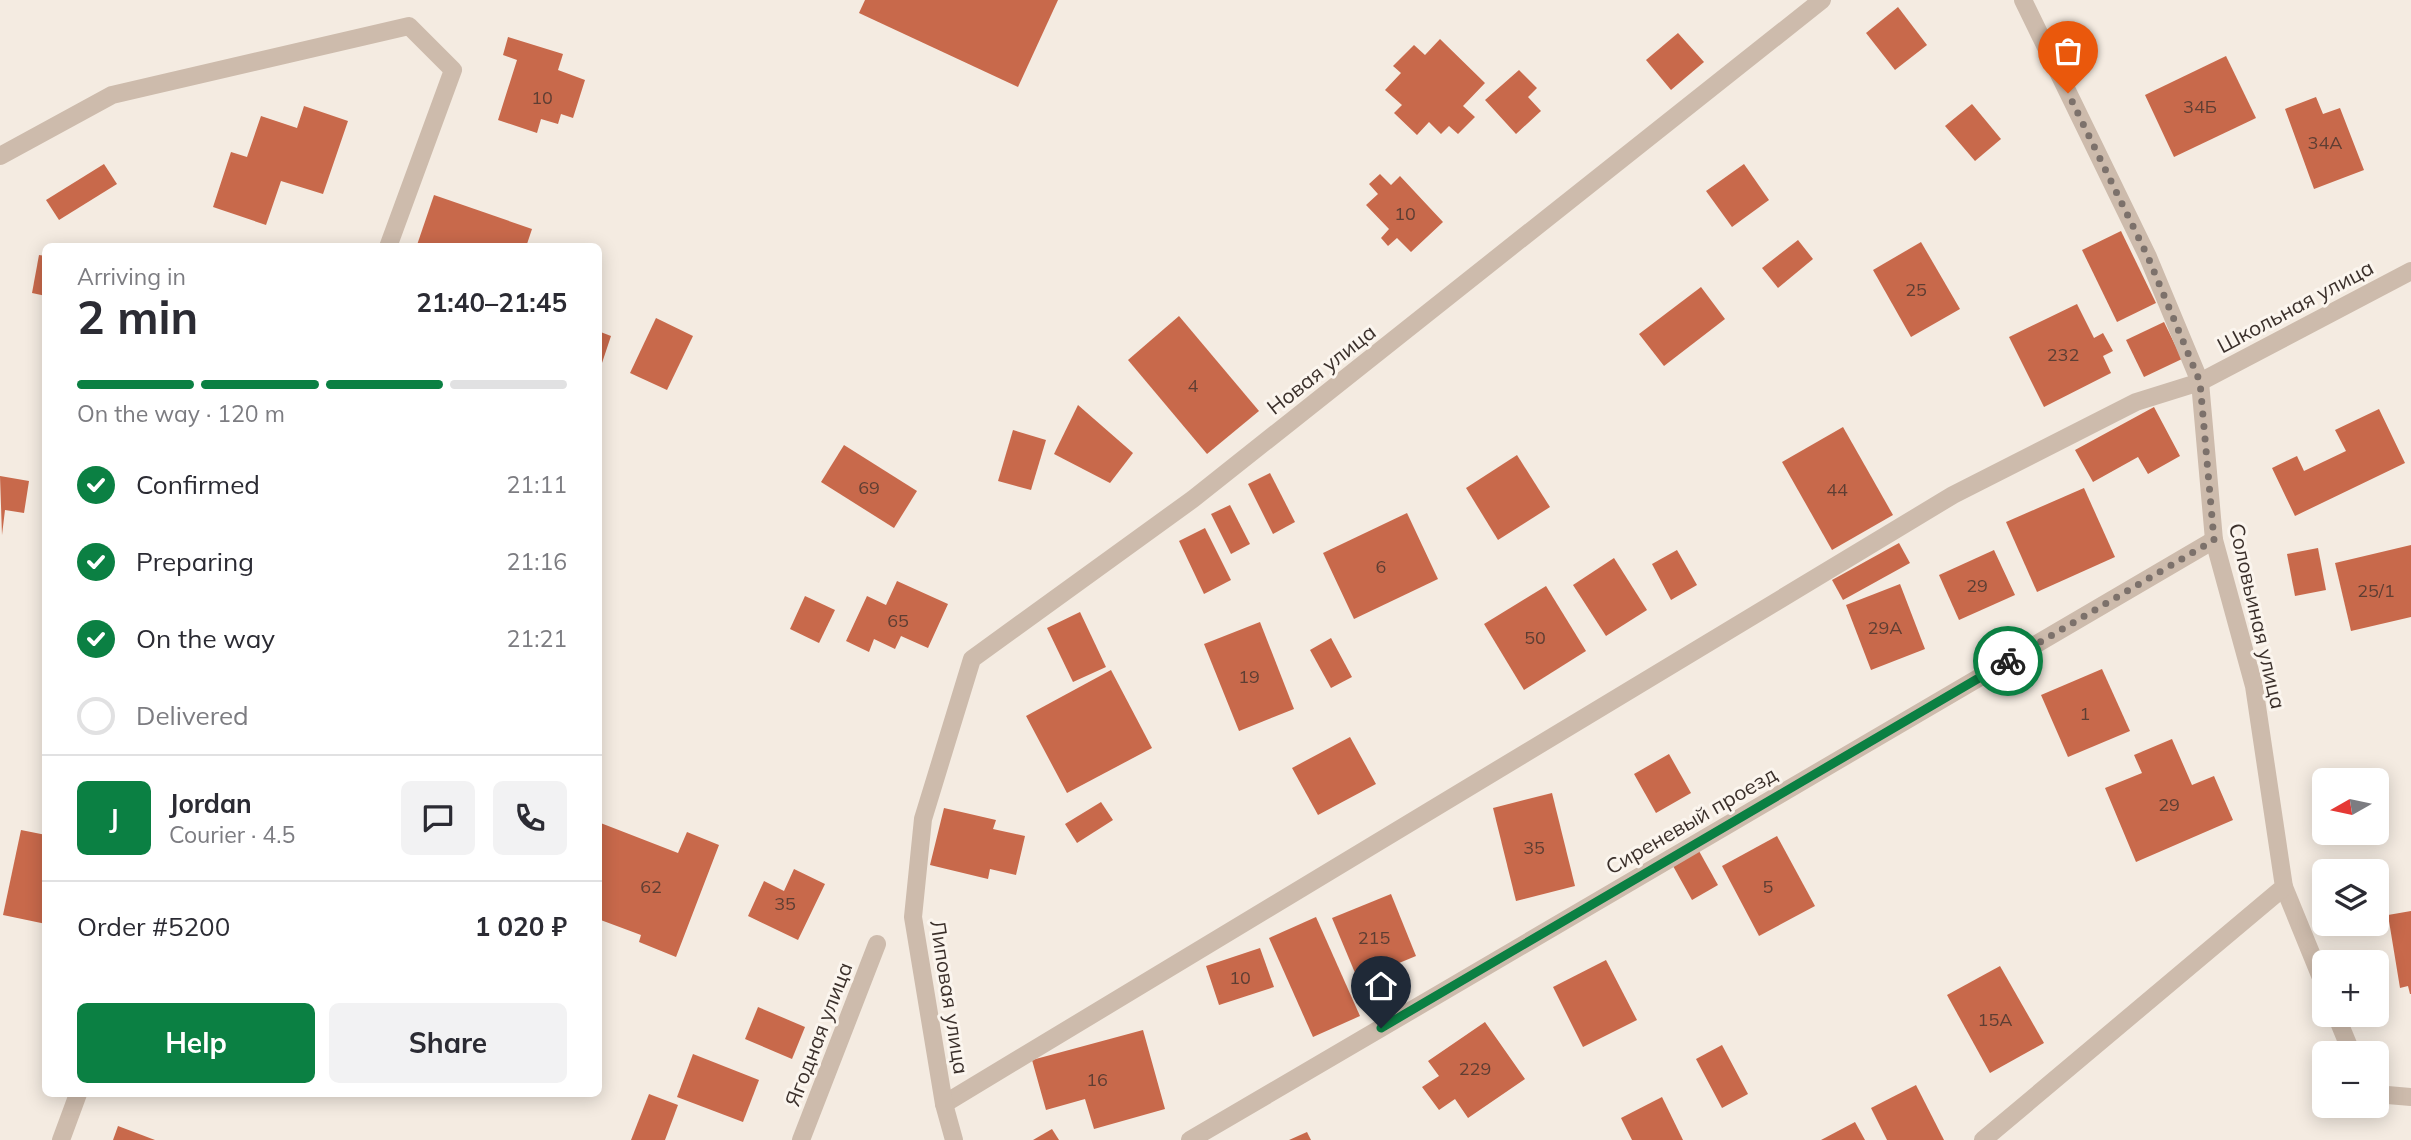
<!DOCTYPE html>
<html lang="en">
<head>
<meta charset="utf-8">
<style>
	:root { --surface:#fff; --page:#f2f2f3; --text:#2b2b33; --muted:#7c7c81; --line:#e1e1e2; --accent:#0b8043 }
	body { margin:0; font-family:Mulish,sans-serif; background:var(--page); color:var(--text); height:100vh; display:flex; flex-direction:column; font-size:26px; white-space:nowrap }
	* { box-sizing:border-box; margin:0 }
	p { font-size:23px; color:var(--muted) }
	.icon { flex:none; width:38px; height:38px; fill:none; stroke:currentColor; stroke-width:2; stroke-linecap:round; stroke-linejoin:round }
	.map { position:relative; flex:1; overflow:hidden }
	.side { position:absolute; left:42px; top:243px; width:560px; height:854px; display:flex; flex-direction:column; background:var(--surface); border-radius:10px; box-shadow:0 4px 18px #0003 }
	.side>* { flex:none }
	.needle { width:46px; rotate:261deg }
	.controls { position:absolute; left:2312px; top:768px; display:grid; gap:14px }
	.controls a { display:grid; place-items:center; width:77px; height:77px; border-radius:10px; background:var(--surface); box-shadow:0 4px 18px #0003; font-size:35px }
	.pin { position:absolute; display:grid; place-items:center; width:60px; height:60px; color:#fff; margin:-72px -30px; border-radius:50% 50% 50% 0; rotate:-45deg; box-shadow:0 0 7px #0007 }
	.pin .icon { rotate:45deg }
	.courier { position:absolute; display:grid; place-items:center; width:70px; height:70px; margin:-35px; border:5px solid #0b8043; border-radius:50%; background:#fff; color:#222; box-shadow:0 2px 9px #0007 }
	.overview em { font-style:normal; font-weight:700 }
	.overview div { display:flex; flex-direction:column-reverse }
	.overview { display:flex; align-items:center; justify-content:space-between; height:119px; padding:0 35px }
	h1 { font-size:46px; font-weight:700; line-height:52px }
	.bar { display:grid; grid-template-columns:repeat(4,1fr); gap:10px 7px; align-content:center; height:84px; padding:0 35px }
	.bar i { height:9px; border-radius:5px; background:var(--line) }
	.bar .selected { background:var(--accent) }
	.bar p { grid-column:span 4 }
	.line { display:flex; align-items:center; gap:18px; padding:0 35px; border-top:2px solid var(--line) }
	.line div { flex:1 }
	.round { display:grid; place-items:center; flex:none; width:74px; height:74px; border-radius:10px; background:var(--page) }
	ol { padding:0 35px; list-style:none }
	li { display:flex; align-items:center; gap:21px; height:77px }
	li p { margin-inline-start:auto }
	li .icon { padding:7px; border-radius:50%; background:var(--accent); color:#fff; stroke-width:4 }
	li:last-child { color:var(--muted) }
	li i { width:38px; height:38px; border:4px solid var(--line); border-radius:50% }
	.action { display:flex; gap:14px; margin-top:auto; padding:14px 35px }
	.action a { flex:1; height:80px; border-radius:10px; background:var(--accent); color:#fff; font-size:28px; font-weight:700; line-height:80px; text-align:center }
	.action a+a { background:var(--page); color:var(--text) }
	.map>svg:first-child { display:block }
</style>
</head>
<body>
<div class="map">
<svg width="2411" height="1140" viewBox="0 0 2411 1140">
	<rect width="100%" height="100%" fill="#f4ebe1"/>
	<g fill="#c8694b">
		<path d="M865 0H1058L1018 87 859 13Z"/>
		<path d="M1898 7 1927 45 1895 70 1866 33Z"/>
		<path d="M1678 33 1704 62 1671 90 1646 60Z"/>
		<path d="M508 37 563 54 558 70 585 80 573 118 561 114 558 124 541 119 537 133 498 120 517 60 503 55Z"/>
		<path d="M1440 39 1485 83 1463 106 1475 117 1458 134 1449 126 1441 134 1429 122 1417 135 1394 113 1402 105 1385 90 1401 73 1393 66 1414 45 1425 55Z"/>
		<path d="M2226 56 2256 118 2174 157 2145 95Z"/>
		<path d="M1519 70 1537 88 1528 97 1541 111 1516 134 1485 100Z"/>
		<path d="M2316 97 2323 114 2340 108 2364 170 2314 189 2285 109Z"/>
		<path d="M1972 104 2001 139 1975 161 1945 126Z"/>
		<path d="M304 106 348 121 323 194 281 181 266 225 213 207 231 152 247 157 261 116 297 128Z"/>
		<path d="M104 164 117 184 59 220 46 200Z"/>
		<path d="M1744 164 1769 200 1732 227 1706 191Z"/>
		<path d="M1380 174 1391 185 1400 176 1443 222 1411 252 1397 238 1388 246 1381 238 1389 229 1366 205 1378 194 1369 184Z"/>
		<path d="M434 195 532 229 526 247H423L417 245Z"/>
		<path d="M2121 231 2156 303 2117 322 2082 250Z"/>
		<path d="M1798 240 1813 259 1778 288 1762 268Z"/>
		<path d="M1921 242 1960 309 1911 337 1873 270Z"/>
		<path d="M39 255 46 256V296L32 293Z"/>
		<path d="M1701 287 1725 319 1664 366 1639 334Z"/>
		<path d="M2077 304 2094 338 2103 333 2113 351 2103 356 2111 373 2044 407 2009 337Z"/>
		<path d="M1179 316 1259 411 1207 454 1128 360Z"/>
		<path d="M656 318 693 336 667 390 630 373Z"/>
		<path d="M2164 322 2182 359 2144 377 2126 340Z"/>
		<path d="M598 331 611 336 599 372H598Z"/>
		<path d="M1078 405 1133 453 1110 483 1054 454Z"/>
		<path d="M2154 407 2180 456 2148 474 2138 457 2093 482 2075 450Z"/>
		<path d="M2379 409 2405 463 2295 516 2272 468 2297 456 2304 471 2346 451 2335 430Z"/>
		<path d="M1843 427 1893 515 1832 550 1782 462Z"/>
		<path d="M1013 430 1046 440 1031 490 998 481Z"/>
		<path d="M844 445 917 491 894 528 821 482Z"/>
		<path d="M1517 455 1550 507 1498 540 1466 488Z"/>
		<path d="M1270 473 1295 522 1273 534 1248 484Z"/>
		<path d="M0 476 29 481 24 513 5 510 2 535Z"/>
		<path d="M2084 488 2115 557 2037 592 2006 522Z"/>
		<path d="M1230 505 1250 544 1231 554 1211 514Z"/>
		<path d="M1407 513 1438 579 1354 619 1323 553Z"/>
		<path d="M1205 528 1231 580 1204 594 1179 541Z"/>
		<path d="M1899 543 1910 563 1843 600 1832 580Z"/>
		<path d="M2411 545V617L2351 631 2335 563Z"/>
		<path d="M2318 548 2326 590 2295 596 2287 554Z"/>
		<path d="M1677 550 1697 585 1671 600 1652 564Z"/>
		<path d="M1994 550 2015 595 1959 620 1939 575Z"/>
		<path d="M1614 558 1647 610 1606 636 1573 585Z"/>
		<path d="M897 581 948 604 928 648 901 636 895 649 874 639 869 652 846 641 867 596 886 605Z"/>
		<path d="M1900 584 1925 649 1871 670 1846 605Z"/>
		<path d="M1546 586 1586 651 1524 690 1484 624Z"/>
		<path d="M805 596 835 610 819 643 790 629Z"/>
		<path d="M1080 612 1106 667 1073 682 1047 628Z"/>
		<path d="M1260 622 1294 709 1239 731 1204 644Z"/>
		<path d="M1331 638 1352 677 1331 688 1310 650Z"/>
		<path d="M2102 669 2130 731 2068 757 2041 695Z"/>
		<path d="M1111 670 1152 748 1067 793 1026 716Z"/>
		<path d="M1350 737 1376 784 1318 815 1292 768Z"/>
		<path d="M2172 739 2192 785 2214 776 2233 820 2136 862 2105 788 2142 773 2134 755Z"/>
		<path d="M1669 754 1691 793 1656 813 1634 774Z"/>
		<path d="M1552 793 1575 886 1516 901 1493 808Z"/>
		<path d="M1101 802 1113 820 1077 843 1065 824Z"/>
		<path d="M944 808 996 820 993 829 1025 836 1016 875 990 869 988 879 930 865Z"/>
		<path d="M598 822 678 853 687 832 719 845 676 957 639 942 641 935 598 919Z"/>
		<path d="M21 830 46 835V924L3 915Z"/>
		<path d="M1777 836 1815 906 1759 936 1722 866Z"/>
		<path d="M1699 851 1718 885 1692 900 1673 866Z"/>
		<path d="M794 869 825 884 798 940 748 916 764 881 784 891Z"/>
		<path d="M1391 894 1416 956 1358 980 1332 918Z"/>
		<path d="M2411 911V994H2410L2408 986 2400 988 2388 915Z"/>
		<path d="M1316 917 1360 1016 1313 1037 1269 938Z"/>
		<path d="M1260 948 1274 987 1219 1005 1206 966Z"/>
		<path d="M1606 960 1637 1020 1583 1047 1553 987Z"/>
		<path d="M2000 966 2044 1043 1990 1073 1947 995Z"/>
		<path d="M758 1007 805 1027 792 1059 745 1039Z"/>
		<path d="M1485 1022 1525 1079 1468 1118 1455 1099 1439 1110 1422 1087 1439 1076 1428 1061Z"/>
		<path d="M1143 1030 1165 1109 1094 1129 1085 1099 1046 1110 1032 1060Z"/>
		<path d="M1722 1045 1748 1094 1722 1108 1696 1059Z"/>
		<path d="M693 1054 759 1080 743 1122 677 1097Z"/>
		<path d="M1916 1085 1944 1140H1887L1871 1108Z"/>
		<path d="M649 1094 678 1105 665 1140H631Z"/>
		<path d="M1662 1097 1683 1140H1632L1621 1118Z"/>
		<path d="M1855 1122 1865 1140H1821Z"/>
		<path d="M118 1126 155 1140H113Z"/>
		<path d="M1052 1129 1059 1140H1033Z"/>
		<path d="M1307 1132 1311 1140H1289Z"/>
	</g>
	<g fill="none" stroke-linecap="round" stroke-linejoin="round">
		<g stroke="#cdbbac" stroke-width="18">
			<path d="M2284 887 2324 985"/>
			<path d="M2336 1015 2352 1054"/>
			<path d="M2376 1094 2411 1097"/>
		</g>
		<g stroke="#cdbbac" stroke-width="18">
			<path d="M0 156 112 95 409 26 453 70 388 247"/>
			<path d="M944 1104 1953 495 2136 402 2200 382 2411 271"/>
			<path d="M61 1140 78 1094"/>
			<path d="M801 1140 877 944"/>
			<path d="M954 1140 944 1104 913 917 923 819 972 659 1193 499 1822 0"/>
			<path d="M1190 1140 2214 540"/>
			<path d="M1983 1140 2284 887 2254 686 2214 540 2200 382 2148 257 2023 0"/>
		</g>
	</g>
	<g fill="none" stroke-linecap="round" stroke-linejoin="round">
		<path stroke="#7c716b" stroke-width="7" stroke-dasharray="0 12.6" d="M2008 661 2214 540 2200 382 2148 257 2068 93"/>
		<path stroke="#0b8043" stroke-width="9" d="M1381 1028 2008 661"/>
	</g>
	<g text-anchor="middle" dominant-baseline="central" stroke-width="6" stroke-linejoin="round" paint-order="stroke">
		<g font-size="18" fill="#5e3e33">
			<text x="542" y="97">10</text>
			<text x="2200" y="106">34Б</text>
			<text x="2325" y="142">34А</text>
			<text x="1405" y="213">10</text>
			<text x="1916" y="289">25</text>
			<text x="2063" y="354">232</text>
			<text x="1193" y="385">4</text>
			<text x="869" y="487">69</text>
			<text x="1837" y="489">44</text>
			<text x="1381" y="566">6</text>
			<text x="1977" y="585">29</text>
			<text x="2376" y="590">25/1</text>
			<text x="898" y="620">65</text>
			<text x="1885" y="627">29А</text>
			<text x="1535" y="637">50</text>
			<text x="1249" y="676">19</text>
			<text x="2085" y="713">1</text>
			<text x="2169" y="804">29</text>
			<text x="1534" y="847">35</text>
			<text x="651" y="886">62</text>
			<text x="1768" y="886">5</text>
			<text x="785" y="903">35</text>
			<text x="1374" y="937">215</text>
			<text x="1240" y="977">10</text>
			<text x="1995" y="1019">15А</text>
			<text x="1475" y="1068">229</text>
			<text x="1097" y="1079">16</text>
		</g>
		<g font-size="21" fill="#3b302b" stroke="#fbf5ee">
			<text transform="translate(2295 306) rotate(-28)">Школьная улица</text>
			<text transform="translate(1321 369) rotate(-38)">Новая улица</text>
			<text transform="translate(2258 616) rotate(77)">Соловьиная улица</text>
			<text transform="translate(1691 820) rotate(-30)">Сиреневый проезд</text>
			<text transform="translate(950 997) rotate(81)">Липовая улица</text>
			<text transform="translate(818 1034) rotate(-69)">Ягодная улица</text>
		</g>
	</g>
</svg>
<div class="controls">
<a><svg class="needle" viewBox="-14 -14 28 28"><path d="M0-13l5 13h-10z" fill="#e53935"/><path d="M0 13l5-13h-10z" fill="#7c7c81"/></svg></a>
<a><svg class="icon" aria-label="layers" viewBox="0 0 24 24"><path d="M12 4l9 5-9 5-9-5zM3 14l9 5 9-5"/></svg></a>
<a>+</a>
<a>−</a>
</div>
<div class="pin" style="left:2068px;top:93px;background:#ea580c"><svg class="icon" aria-label="bag" viewBox="0 0 24 24"><path d="M5 8h14l-1 12H6zM9 8a3 3 0 0 1 6 0"/></svg></div>
<div class="pin" style="left:1381px;top:1028px;background:#1f2937"><svg class="icon" aria-label="home" viewBox="0 0 24 24"><path d="M3 11l9-7 9 7M6 9v11h12V9"/></svg></div>
<div class="courier" style="left:2008px;top:661px"><svg class="icon" aria-label="bike" viewBox="0 0 24 24"><circle cx="6" cy="16" r="4"/><circle cx="18" cy="16" r="4"/><path d="M6 16l4-8h5l3 8M10 8l3 8H6M13 5h3"/></svg></div>
<section class="side">
<div class="overview"><div><h1>2 min</h1><p>Arriving in</p></div><em>21:40–21:45</em></div>
<div class="bar"><i class="selected"></i><i class="selected"></i><i class="selected"></i><i></i><p>On the way · 120 m</p></div>
<ol>
<li><svg class="icon" aria-label="check" viewBox="0 0 24 24"><path d="M5 12l5 5 9-10"/></svg>Confirmed<p>21:11</p></li>
<li><svg class="icon" aria-label="check" viewBox="0 0 24 24"><path d="M5 12l5 5 9-10"/></svg>Preparing<p>21:16</p></li>
<li><svg class="icon" aria-label="check" viewBox="0 0 24 24"><path d="M5 12l5 5 9-10"/></svg>On the way<p>21:21</p></li>
<li><i></i>Delivered</li>
</ol>
<div class="line" style="height:126px"><b class="round" style="background:var(--accent);color:#fff">J</b><div><b>Jordan</b><p>Courier · 4.5</p></div><a class="round"><svg class="icon" aria-label="chat" viewBox="0 0 24 24"><path d="M4 5h16v11H9l-5 4z"/></svg></a><a class="round"><svg class="icon" aria-label="phone" viewBox="0 0 24 24"><path d="M5 4h4l2 5-3 2q2 4 5 5l2-3 5 2v4C11 20 4 13 5 4z"/></svg></a></div>
<div class="line" style="height:91px"><div>Order #5200</div><b>1 020 ₽</b></div>
<div class="action"><a>Help</a><a>Share</a></div>
</section>
</div>
</body>
</html>
